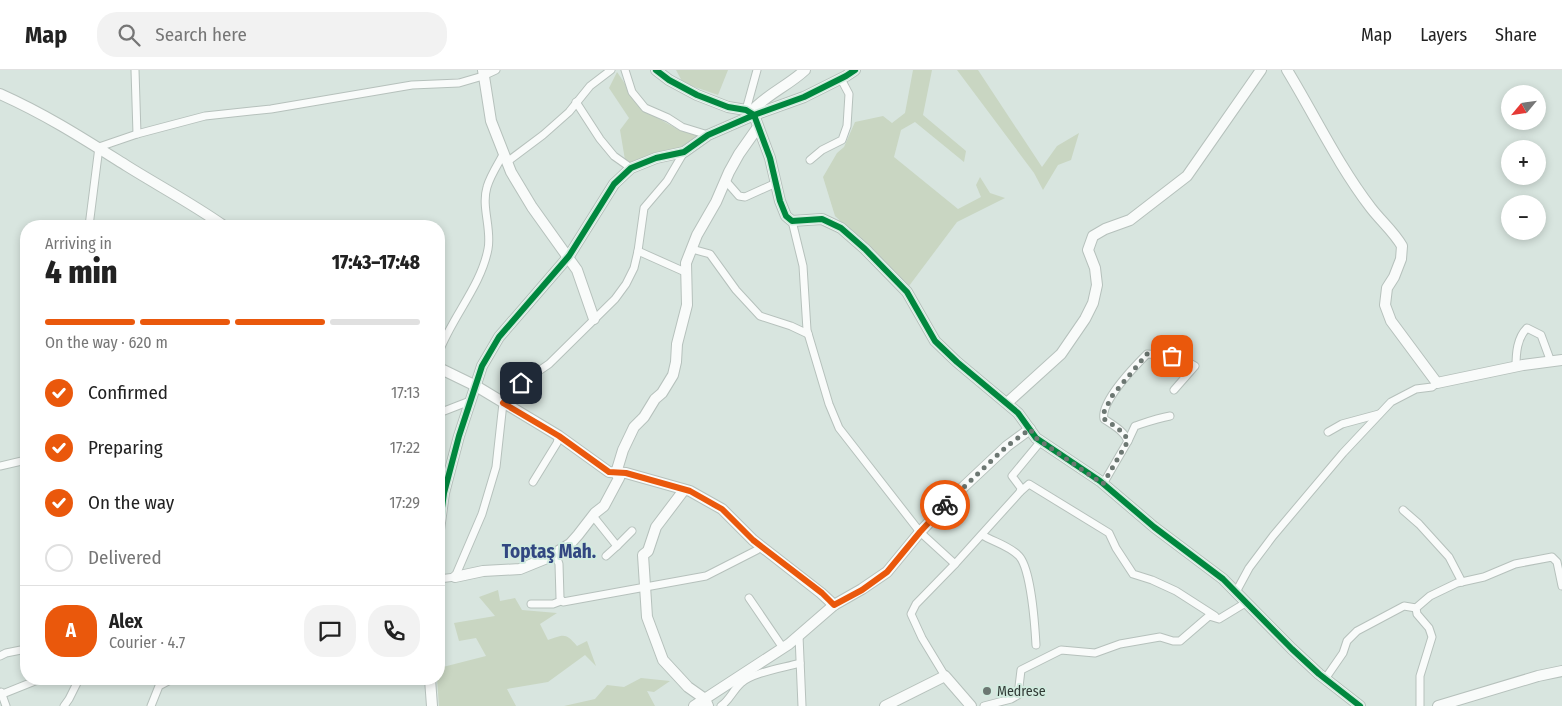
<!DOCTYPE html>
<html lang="en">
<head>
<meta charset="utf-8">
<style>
	:root { --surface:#fff; --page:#f2f2f2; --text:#222; --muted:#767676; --line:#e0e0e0; --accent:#ea580c }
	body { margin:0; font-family:"Fira Sans Condensed",sans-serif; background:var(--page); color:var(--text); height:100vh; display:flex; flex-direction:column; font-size:19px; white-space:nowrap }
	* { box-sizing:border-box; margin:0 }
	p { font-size:16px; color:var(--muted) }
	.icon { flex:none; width:28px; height:28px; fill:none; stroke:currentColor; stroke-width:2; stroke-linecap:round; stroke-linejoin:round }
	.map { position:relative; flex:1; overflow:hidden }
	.sheet { position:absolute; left:20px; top:150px; width:425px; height:465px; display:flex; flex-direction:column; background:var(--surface); border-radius:20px; box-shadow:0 2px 8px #0003 }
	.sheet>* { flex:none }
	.needle { width:32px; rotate:241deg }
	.controls { position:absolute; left:1501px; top:15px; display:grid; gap:10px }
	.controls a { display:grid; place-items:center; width:45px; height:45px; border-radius:50%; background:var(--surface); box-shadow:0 2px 8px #0003; font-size:25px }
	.pin { position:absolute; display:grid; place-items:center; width:42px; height:42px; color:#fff; margin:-21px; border-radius:10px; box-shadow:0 2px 8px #0006 }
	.courier { position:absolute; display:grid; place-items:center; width:50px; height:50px; margin:-25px; border:4px solid #ea580c; border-radius:50%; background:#fff; color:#222; box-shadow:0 1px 6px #0007 }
	.headline em { font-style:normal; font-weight:800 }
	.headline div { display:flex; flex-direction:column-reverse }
	.headline { display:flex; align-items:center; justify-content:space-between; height:85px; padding:0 25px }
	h1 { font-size:32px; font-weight:800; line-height:38px }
	.bar { display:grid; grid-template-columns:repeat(4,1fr); gap:8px 5px; align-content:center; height:60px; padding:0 25px }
	.bar i { height:6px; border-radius:4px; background:var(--line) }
	.bar .selected { background:var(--accent) }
	.bar p { grid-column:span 4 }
	.line { display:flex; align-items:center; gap:12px; padding:0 25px; border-top:1px solid var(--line) }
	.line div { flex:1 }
	.round { display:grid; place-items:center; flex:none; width:52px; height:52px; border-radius:20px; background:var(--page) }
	ol { padding:0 25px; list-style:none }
	li { display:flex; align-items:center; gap:15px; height:55px }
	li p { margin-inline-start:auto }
	li .icon { padding:5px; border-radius:50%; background:var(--accent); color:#fff; stroke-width:4 }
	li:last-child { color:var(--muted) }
	li i { width:28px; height:28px; border:2px solid var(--line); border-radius:50% }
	header { display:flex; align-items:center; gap:30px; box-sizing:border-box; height:70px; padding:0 25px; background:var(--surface); border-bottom:1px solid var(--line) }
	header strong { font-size:24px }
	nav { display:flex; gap:28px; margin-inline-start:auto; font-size:18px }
	.search { width:350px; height:45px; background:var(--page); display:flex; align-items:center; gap:12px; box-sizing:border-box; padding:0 18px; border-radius:20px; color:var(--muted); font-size:19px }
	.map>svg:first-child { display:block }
</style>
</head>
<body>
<header>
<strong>Map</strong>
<div class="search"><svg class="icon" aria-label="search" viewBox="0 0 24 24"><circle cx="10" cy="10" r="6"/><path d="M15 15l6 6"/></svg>Search here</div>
<nav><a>Map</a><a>Layers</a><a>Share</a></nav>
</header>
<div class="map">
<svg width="1562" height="636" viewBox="0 0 1562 636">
	<rect width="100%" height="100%" fill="#d8e5df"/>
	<g fill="#c9d6c2">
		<path d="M676 0H728L718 25 683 13Z"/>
		<path d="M913 0H932L923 45 966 81 964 92 915 52 901 60 894 87 958 139 981 127 976 115 980 107 990 123 1005 128 957 152 909 216 835 146 823 107 837 83 844 77 855 52 883 46 892 53 905 43Z"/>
		<path d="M957 0H978L1042 97 1057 76 1079 63 1071 90 1058 95 1043 120 1034 103Z"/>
		<path d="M617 2 643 40 681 61 705 63 684 82 631 98 625 90 620 60 629 48 609 18Z"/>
		<path d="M498 520 500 531 515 528 522 540 557 543 540 554 548 570C564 565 565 562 577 576L587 571 596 596 585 585 548 612 507 619 516 636H439L437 609H439V598L486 586 476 568 459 571 454 553 495 546 479 527Z"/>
		<path d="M641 608 670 611 654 622 647 621 655 636H564L595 629 607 615 624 617Z"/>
	</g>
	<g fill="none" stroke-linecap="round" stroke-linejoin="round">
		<g stroke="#b6c1bc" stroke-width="9">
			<g id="street">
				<path d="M135 0 137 64"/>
				<path d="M625 0 632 22 645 38 668 48 682 57 708 65"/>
				<path d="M576 32 600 69 614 86 631 98"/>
				<path d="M746 40 757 0"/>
				<path d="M810 90 822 80 842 70 847 56 849 24 841 9"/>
				<path d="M507 92 543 65 569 42 590 16 611 0"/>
				<path d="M725 110 739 126 745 127 776 113"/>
				<path d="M792 151 803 196 807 260 829 334 839 358 920 462 955 494 1020 422 1021 418 1012 406 1041 371"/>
				<path d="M89 156 99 77 137 64 205 46 271 39 412 15 459 13 483 6 496 0"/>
				<path d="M692 179 710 184 736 220 760 246 791 256 808 264"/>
				<path d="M638 181 685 202"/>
				<path d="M439 282C452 247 481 216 488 179 492 159 481 137 487 117 490 106 498 94 504 83"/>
				<path d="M1516 297C1516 283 1517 268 1527 258L1541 265 1551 292"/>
				<path d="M439 343 470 331"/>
				<path d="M1328 362 1342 354 1379 344"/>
				<path d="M1128 371 1135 356C1147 352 1158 348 1170 346"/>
				<path d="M0 396 26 390"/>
				<path d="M533 412 557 373 559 366"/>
				<path d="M1103 414 1128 371C1124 361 1113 355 1104 349 1100 332 1135 296 1147 284 1164 285 1180 287 1195 296L1174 320"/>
				<path d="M1020 422 1029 414 1109 463 1116 478 1133 504 1152 510 1176 521 1215 546"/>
				<path d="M1403 440 1419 454 1449 487 1462 512"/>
				<path d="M593 446 617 476 606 486"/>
				<path d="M982 465C994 472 1010 476 1019 486 1031 499 1035 557 1036 575"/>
				<path d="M617 476 632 461"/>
				<path d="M555 483 559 494 560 528 563 532 706 506 757 480 760 475"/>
				<path d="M439 509 455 507 482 444 496 397 503 333 521 313 549 294 615 229 626 214 634 198 638 181 644 138 667 111 684 82"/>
				<path d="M1236 522 1249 498 1273 466 1343 383 1391 332 1416 319 1432 317 1437 313"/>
				<path d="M749 528 783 578"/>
				<path d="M531 534H553L561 531"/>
				<path d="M799 566 802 636"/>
				<path d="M0 586 6 583 26 579"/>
				<path d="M945 606 922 568 911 544 916 534 955 494"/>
				<path d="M1325 609 1343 583 1347 571 1357 561 1404 536 1416 538"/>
				<path d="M1 622 6 636"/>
				<path d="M0 625 40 609"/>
				<path d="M64 636 69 629 79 609"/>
				<path d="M151 636 159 616 172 609"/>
				<path d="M721 636C730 630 733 620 741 613 754 602 783 598 800 593"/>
				<path d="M984 636 1011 629 1018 625 1021 600 1061 580 1095 583 1120 574 1160 567 1173 571H1180L1209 546 1219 549 1247 532"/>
				<path d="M1420 636V606L1432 567 1429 558 1417 544 1416 538 1430 526 1457 513 1484 507 1515 494 1552 487 1557 492 1562 516"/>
			</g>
		</g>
		<g stroke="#b6c1bc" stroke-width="12">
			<g id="secondary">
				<path d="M483 0 491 51 511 102 532 137 577 200 594 249"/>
				<path d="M656 0 669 10 697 25 728 37 746 40 754 45 770 88 780 131 786 146 792 151 822 149 841 158 865 179 907 222 935 271 957 292 1018 343 1036 368 1100 411 1154 457 1223 509 1292 579 1319 604 1360 636"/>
				<path d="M1287 0C1315 46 1338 95 1371 138 1381 151 1394 162 1402 176L1401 189 1394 207 1387 218 1385 235 1391 251 1437 313 1523 295 1562 290"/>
				<path d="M0 24C47 45 84 69 127 96 159 116 193 134 224 156"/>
				<path d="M750 43C765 25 788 16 805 0"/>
				<path d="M439 298 476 316 559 366 609 402 626 403 690 421 722 439 753 470 821 523 834 535"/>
				<path d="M1007 333 1061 284 1085 249 1093 233 1097 215 1095 198 1088 180 1093 166 1105 159 1130 150 1187 106 1261 0"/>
				<path d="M684 420 656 457 648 481 643 485 647 547 663 590 688 617 705 629 708 636"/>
				<path d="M439 460 444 423 459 366 482 296 499 267 569 186 614 114 631 98 656 88 684 82 708 65 754 45 804 27 846 6 855 0"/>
				<path d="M455 507 483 501 520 499 547 488 570 474 578 465 595 443 604 436 619 408 616 403 623 380 634 357 644 347 655 329 662 323 673 305 676 292 677 274 687 235 686 193 697 165 716 132 729 102 739 84 758 57"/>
				<path d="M430 609 432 636"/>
				<path d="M694 636 789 574 834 535 862 519 887 502 920 462 957 423 1007 376 1030 359"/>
				<path d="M885 636 945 606 971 636"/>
				<path d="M1438 636 1538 606 1562 601"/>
			</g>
		</g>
		<use href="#street" stroke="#f9fbfa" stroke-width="7"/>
		<use href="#secondary" stroke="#f9fbfa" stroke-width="10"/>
		<g stroke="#d2ebdf" stroke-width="9">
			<g id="cycleway">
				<path d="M656 0 669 10 697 25 728 37 746 40 754 45 770 88 780 131 786 146 792 151 822 149 841 158 865 179 907 222 935 271 957 292 1018 343 1036 368 1100 411 1154 457 1223 509 1292 579 1319 604 1360 636"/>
				<path d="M439 460 444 423 459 366 482 296 499 267 569 186 614 114 631 98 656 88 684 82 708 65 754 45 804 27 846 6 855 0"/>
			</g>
		</g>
		<use href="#cycleway" stroke="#00873e" stroke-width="6"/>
	</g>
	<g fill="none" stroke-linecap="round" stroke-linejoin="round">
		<path stroke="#6c7772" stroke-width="5" stroke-dasharray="0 9" d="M945 435 1007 376 1030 359 1036 368 1103 414 1128 371C1124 361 1113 355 1104 349L1103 344 1112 326 1147 284 1172 286"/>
		<path stroke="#ea580c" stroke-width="6" d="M521 313 503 333 559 366 609 402 626 403 690 421 722 439 753 470 822 523 834 535 862 520 887 502 920 462 945 435"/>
	</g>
	<circle fill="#6c7772" stroke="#d2ebdf" stroke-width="2" cx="987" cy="621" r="5"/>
	<g text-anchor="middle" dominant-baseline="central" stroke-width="4" stroke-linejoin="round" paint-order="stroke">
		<g font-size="14" fill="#323c37" stroke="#d2ebdf" text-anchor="start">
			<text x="997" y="621">Medrese</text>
		</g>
		<g font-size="19" font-weight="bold" fill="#314781" stroke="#d2ebdf">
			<text x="549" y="481">Toptaş Mah.</text>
		</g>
	</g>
</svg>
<div class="controls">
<a><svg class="needle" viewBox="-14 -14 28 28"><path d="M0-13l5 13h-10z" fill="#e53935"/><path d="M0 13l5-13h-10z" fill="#767676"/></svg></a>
<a>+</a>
<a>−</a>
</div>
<div class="pin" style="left:1172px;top:286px;background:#ea580c"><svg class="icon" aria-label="bag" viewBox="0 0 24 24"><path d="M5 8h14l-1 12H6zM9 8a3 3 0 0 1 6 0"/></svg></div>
<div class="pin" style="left:521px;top:313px;background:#1f2937"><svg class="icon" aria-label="home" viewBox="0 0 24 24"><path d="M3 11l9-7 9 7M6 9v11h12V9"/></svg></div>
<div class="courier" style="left:945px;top:435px"><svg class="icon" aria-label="bike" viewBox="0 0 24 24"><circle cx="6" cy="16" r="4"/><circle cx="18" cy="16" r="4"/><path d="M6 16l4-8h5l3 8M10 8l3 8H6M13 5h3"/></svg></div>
<section class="sheet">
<div class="headline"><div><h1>4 min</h1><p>Arriving in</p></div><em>17:43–17:48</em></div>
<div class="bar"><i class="selected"></i><i class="selected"></i><i class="selected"></i><i></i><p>On the way · 620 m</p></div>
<ol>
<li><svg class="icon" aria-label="check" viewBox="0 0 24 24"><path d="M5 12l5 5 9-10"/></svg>Confirmed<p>17:13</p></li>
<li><svg class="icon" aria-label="check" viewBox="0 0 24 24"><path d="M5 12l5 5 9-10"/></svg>Preparing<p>17:22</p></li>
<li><svg class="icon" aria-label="check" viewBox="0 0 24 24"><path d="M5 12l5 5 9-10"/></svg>On the way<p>17:29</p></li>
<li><i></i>Delivered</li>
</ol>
<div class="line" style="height:90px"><b class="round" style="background:var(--accent);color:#fff">A</b><div><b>Alex</b><p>Courier · 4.7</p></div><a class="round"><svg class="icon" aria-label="chat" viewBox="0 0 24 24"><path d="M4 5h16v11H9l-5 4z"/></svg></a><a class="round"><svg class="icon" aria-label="phone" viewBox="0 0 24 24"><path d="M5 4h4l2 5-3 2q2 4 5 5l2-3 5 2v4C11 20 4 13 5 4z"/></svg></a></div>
</section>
</div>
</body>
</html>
